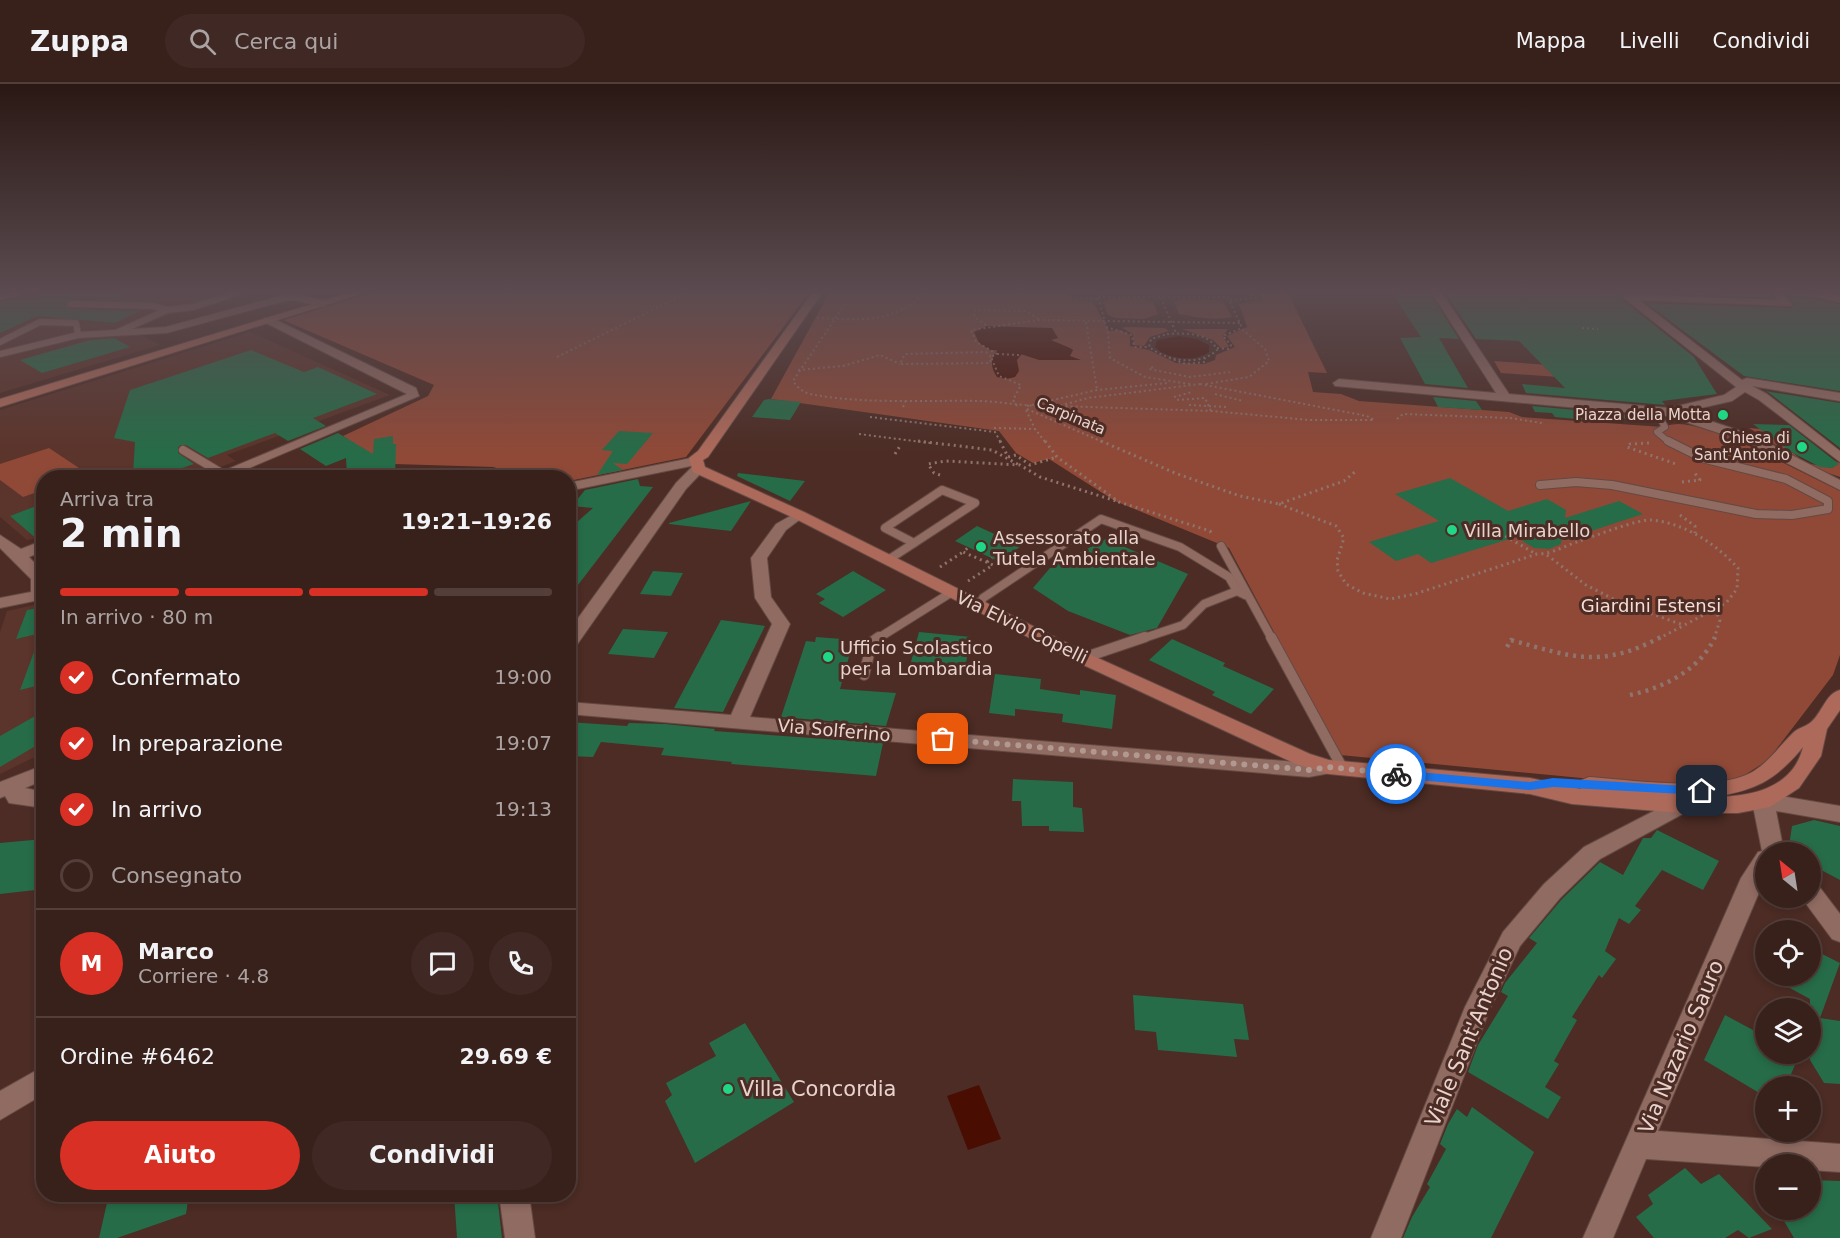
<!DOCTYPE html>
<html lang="it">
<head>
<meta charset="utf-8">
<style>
	:root { --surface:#39211b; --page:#402924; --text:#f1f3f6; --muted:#aba3a3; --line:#533e3a; --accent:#d93025 }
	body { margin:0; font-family:"DejaVu Sans",sans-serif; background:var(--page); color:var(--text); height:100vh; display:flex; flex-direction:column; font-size:22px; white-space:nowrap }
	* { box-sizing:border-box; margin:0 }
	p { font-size:20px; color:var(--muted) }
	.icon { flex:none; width:33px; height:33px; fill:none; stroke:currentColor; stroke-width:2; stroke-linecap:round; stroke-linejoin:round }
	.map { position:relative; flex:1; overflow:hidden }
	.details { position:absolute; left:36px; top:386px; width:540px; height:732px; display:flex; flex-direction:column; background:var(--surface); border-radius:24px; box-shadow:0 3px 9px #0003,0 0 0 2px var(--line) }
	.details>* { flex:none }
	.needle { width:39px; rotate:330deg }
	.controls { position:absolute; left:1755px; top:758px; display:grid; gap:12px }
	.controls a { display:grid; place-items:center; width:66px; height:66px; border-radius:50%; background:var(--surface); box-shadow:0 3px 9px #0003,0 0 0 2px var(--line); font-size:30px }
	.pin { position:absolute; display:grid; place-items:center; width:51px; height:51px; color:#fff; margin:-26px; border-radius:12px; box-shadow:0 3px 9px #0006 }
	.courier { position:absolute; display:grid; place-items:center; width:60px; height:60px; margin:-30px; border:4px solid #1a73e8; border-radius:50%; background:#fff; color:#222; box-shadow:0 2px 8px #0007 }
	.summary em { font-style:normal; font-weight:800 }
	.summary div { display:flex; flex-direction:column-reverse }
	.summary { display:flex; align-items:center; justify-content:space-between; height:102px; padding:0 24px }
	h1 { font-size:39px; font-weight:800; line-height:45px }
	.bar { display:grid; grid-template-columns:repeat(4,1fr); gap:9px 6px; align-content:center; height:72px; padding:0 24px }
	.bar i { height:8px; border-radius:4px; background:var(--line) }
	.bar .current { background:var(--accent) }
	.bar p { grid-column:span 4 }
	.line { display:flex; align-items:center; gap:15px; padding:0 24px; border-top:2px solid var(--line) }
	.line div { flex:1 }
	.round { display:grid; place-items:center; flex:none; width:63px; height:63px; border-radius:32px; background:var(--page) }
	ol { padding:0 24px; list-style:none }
	li { display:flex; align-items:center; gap:18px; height:66px }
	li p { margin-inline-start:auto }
	li .icon { padding:6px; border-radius:50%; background:var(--accent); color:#fff; stroke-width:4 }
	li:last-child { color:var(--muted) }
	li i { width:33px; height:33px; border:3px solid var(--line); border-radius:50% }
	.cta { display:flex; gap:12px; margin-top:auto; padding:12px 24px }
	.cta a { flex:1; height:69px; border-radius:36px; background:var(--accent); color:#fff; font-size:24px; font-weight:800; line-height:69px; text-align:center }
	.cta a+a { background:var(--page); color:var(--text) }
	header { display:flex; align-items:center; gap:36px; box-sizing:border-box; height:84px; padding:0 30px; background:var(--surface); border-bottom:2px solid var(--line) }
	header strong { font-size:28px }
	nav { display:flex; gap:33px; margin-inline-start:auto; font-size:21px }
	.search { width:420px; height:54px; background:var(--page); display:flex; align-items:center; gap:15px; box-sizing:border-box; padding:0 21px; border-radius:33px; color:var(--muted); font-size:22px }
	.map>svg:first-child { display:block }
</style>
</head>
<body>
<header>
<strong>Zuppa</strong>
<div class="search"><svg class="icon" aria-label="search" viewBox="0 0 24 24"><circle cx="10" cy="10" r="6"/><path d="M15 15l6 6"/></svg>Cerca qui</div>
<nav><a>Mappa</a><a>Livelli</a><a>Condividi</a></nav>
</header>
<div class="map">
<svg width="1840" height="1154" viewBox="0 0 1840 1154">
	<rect width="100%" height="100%" fill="#4c2c24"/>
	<g fill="#5b342b">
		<path d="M20 209H228L130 246 160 261 0 309V214Z"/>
		<path d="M250 248 390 311 227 371 236 377 196 393H44L43 453 27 456 0 433V326Z"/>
		<path d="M43 519V669L0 690V548L7 527Z"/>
	</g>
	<g fill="#904937">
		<path d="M371 209H809L686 373 569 397 568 393H526L493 383 394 380 372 371 343 352 428 312 434 301 283 236Z"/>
		<path d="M829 209H1064L1071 215 1093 218 1109 247 1120 246 1130 251V262L1149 266 1176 279 1204 280 1215 276 1216 271 1235 263 1227 252 1247 243 1239 220 1261 216V212L1255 209H1288L1327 289 1308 288 1313 308 1341 310 1359 317 1509 328 1522 333 1663 343C1686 334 1705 348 1727 351L1840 407V571L1833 591 1768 676 1737 696 1665 702 1340 671 1229 464 1115 417 1049 375 1033 379 1016 369 999 347 771 315Z"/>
		<path d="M1111 214 1142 215 1153 218 1158 230 1144 235 1116 234 1108 231 1103 218Z"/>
		<path d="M1181 215 1213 216 1224 219 1232 233C1213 237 1198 233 1179 230L1174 218Z"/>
		<path d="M1126 243 1165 244 1169 247 1150 253 1144 262 1134 261 1133 250 1122 244Z"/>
		<path d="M1182 245H1228L1223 252 1229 263 1221 264 1213 256Z"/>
		<path d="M1494 277 1550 281 1558 293 1501 289Z"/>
		<path d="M1749 344 1762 345 1806 379 1832 384 1836 381 1829 375 1840 379V393L1810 383Z"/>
		<path d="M49 364 88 390 79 393H44L43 406 23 413 0 396V380Z"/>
	</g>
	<g fill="#490e01">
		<path d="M987 242 1052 244 1058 254 1051 256 1070 264 1073 266 1070 272 1081 276H1039L1011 267 990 266 979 259 974 248Z"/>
		<path d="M1179 252 1197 255 1209 261V268C1195 278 1167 276 1155 263L1157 256Z"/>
		<path d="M979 1001 1001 1055 968 1066 947 1012Z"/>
	</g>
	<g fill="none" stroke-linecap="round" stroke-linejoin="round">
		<path fill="#490e01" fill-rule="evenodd" d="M1011 259 1020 262 1024 267 1017 276 1019 287 1015 293 1006 295 997 293C986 277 994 264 1011 259Z"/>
	</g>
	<g fill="#266c48">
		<path d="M37 209H132L117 216 70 215 65 220 70 225 140 227 115 239 37 232 0 249V218L15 215 36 216Z"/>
		<path d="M1392 209H1430L1459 255 1439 254 1468 304 1425 300 1400 254 1421 253Z"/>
		<path d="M1445 209 1600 211V209H1622L1623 216 1694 273 1717 310 1662 317 1665 321 1526 309 1522 300 1565 304 1519 257 1476 255Z"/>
		<path d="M1653 209H1770L1773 214Z"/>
		<path d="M1785 209H1802L1805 213 1840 220V307L1744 292 1646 219 1791 224 1794 220Z"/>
		<path d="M114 254 130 263 42 289 20 276 90 256Z"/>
		<path d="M251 266 304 288 318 283 377 310 313 334 326 342 288 357 275 349 208 374 186 361H181L178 363V369L194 380 182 384 197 393H146L145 390H133L135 358 114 354 130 306Z"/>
		<path d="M1765 307 1840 319V364L1768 308Z"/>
		<path d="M1433 313 1476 317 1482 326 1438 323Z"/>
		<path d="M764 316 769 315 801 318 790 336 752 333Z"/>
		<path d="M1532 322 1653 333 1656 337 1605 333 1608 338 1555 333 1552 329 1535 328Z"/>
		<path d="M1753 340 1789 341 1839 380 1832 384 1820 383 1791 368Z"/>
		<path d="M619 347 653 349 627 380 613 379 623 386 597 391 613 367 602 366Z"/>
		<path d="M338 349 373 370 374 355 393 352V360H396L395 393H347L346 374 326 382 300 365Z"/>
		<path d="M738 389 805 397 790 417 737 392Z"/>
		<path d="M1450 394 1508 427 1547 415 1566 426 1565 434 1619 417 1643 430 1582 450 1564 440 1561 460 1549 465 1534 464 1516 453 1431 479 1418 470 1396 477 1369 458 1439 437 1395 410Z"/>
		<path d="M638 395 640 402 653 403 568 514V446L593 424 572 422 585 406Z"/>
		<path d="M751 417 731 447 669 440V439Z"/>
		<path d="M44 419V454L38 456 10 432Z"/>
		<path d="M977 442 1021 462 1000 478 955 457Z"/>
		<path d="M1106 455 1188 490 1157 544 1130 551 1068 527 1033 504 1050 484Z"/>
		<path d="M653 487 683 489 671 512 640 510Z"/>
		<path d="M853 487 886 506 843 533 819 519 825 515 816 510Z"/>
		<path d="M44 523V600L20 606 41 549 16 555 27 526Z"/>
		<path d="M721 536 765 542 723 628 674 624Z"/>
		<path d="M623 545 668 548 654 574 608 570Z"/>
		<path d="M919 548 971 553 965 584 911 578Z"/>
		<path d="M816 553 842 555 838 568 850 569 840 605 896 609 886 642 781 633 806 557 815 558Z"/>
		<path d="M1172 555 1225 579 1223 582 1274 605 1251 630 1212 611 1215 608 1149 576Z"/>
		<path d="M995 590 1041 595 1040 605 1080 611V606L1116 611 1112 645 1062 638 1063 630 1015 625V632L989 629Z"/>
		<path d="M44 627V657L0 683V652Z"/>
		<path d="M568 638 627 642 629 639 665 640 715 645 714 647 883 659 876 692 731 680 732 678 661 671 664 664 601 658 593 673 568 672Z"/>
		<path d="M1013 695 1073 698V723L1082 724 1084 748 1049 747V742H1022L1021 717H1012Z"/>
		<path d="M1814 736 1840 742V796L1810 780V768H1796L1789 762 1792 742Z"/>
		<path d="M1657 746 1719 777 1703 806 1662 786 1635 822 1641 826 1629 840 1619 834 1605 867 1616 875 1602 894 1599 891 1572 933 1577 936 1554 977 1559 980 1545 1003 1561 1013 1548 1035 1468 988 1478 961 1508 912 1501 908 1505 899 1537 859 1529 854 1562 815 1600 778 1623 791 1643 754H1651Z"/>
		<path d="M44 755V805L0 810V759Z"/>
		<path d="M1810 864 1840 879 1820 934 1840 937V1000L1824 999 1810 976V915L1766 891H1810Z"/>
		<path d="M1133 911 1243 920 1249 956 1234 955 1237 973 1158 966 1156 948 1135 946Z"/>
		<path d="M1725 931 1766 953V969H1800L1786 1002H1766V1013L1704 976Z"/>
		<path d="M745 939 794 1018 695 1079 665 1017 672 1011 666 999 716 972 709 959Z"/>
		<path d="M1472 1023 1534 1068 1491 1154H1403L1412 1133 1430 1103 1427 1100 1446 1065 1440 1060 1448 1040 1457 1025 1467 1033Z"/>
		<path d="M1685 1084 1701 1100 1719 1090 1772 1145 1749 1154 1738 1146 1725 1154H1654L1636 1133 1653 1120 1648 1111Z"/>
		<path d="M1810 1096 1840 1097V1154H1794L1777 1125H1810Z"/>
		<path d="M109 1110H189L186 1130 117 1154H99Z"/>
		<path d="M454 1110H497L502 1154H457Z"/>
	</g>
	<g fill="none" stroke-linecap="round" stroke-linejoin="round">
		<g stroke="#644943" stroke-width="8">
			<g id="lane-far2">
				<path d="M70 220 153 222 167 226"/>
				<path d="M118 248 167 226 193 223 237 209"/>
				<path d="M0 258 40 238 76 239 78 251"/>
				<path d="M0 270 78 251 166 246 284 214 295 213 324 220"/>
				<path d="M1656 327 1665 343 1657 348 1670 359"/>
			</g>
		</g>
		<g stroke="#644943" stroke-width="10">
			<g id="lane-far1">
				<path d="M183 366 223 390"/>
				<path d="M1540 401 1576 398 1612 401 1756 430 1792 431 1828 425V417L1786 395 1702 374 1668 357"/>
				<path d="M942 406 975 419 914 459 885 444Z"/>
				<path d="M1221 462 1272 555"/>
				<path d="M888 476 914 459"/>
				<path d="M979 522 983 514 1101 435 1180 463 1229 493 1237 507 1245 511"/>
				<path d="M877 555 952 508"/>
				<path d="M1141 555 1183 541 1204 520 1237 507"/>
			</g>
		</g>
		<g stroke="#644943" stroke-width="12">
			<g id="lane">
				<path d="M1271 553 1343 685"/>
				<path d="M1083 574 1145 553"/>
				<path d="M864 591 872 558 879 553"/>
			</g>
		</g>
		<g stroke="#644943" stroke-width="2">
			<g id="street">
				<path d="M22 209 21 211 0 216V210Z"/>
				<path d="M1432 209H1442L1509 310 1669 324 1724 311 1736 303 1624 214V210L1778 216 1772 209H1782L1792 220 1791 222 1639 216 1742 296 1747 294 1840 309V317L1752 302 1767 310 1840 367V378L1759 316 1745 308 1732 317 1683 328 1753 351 1840 396V406L1743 357 1667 332 1335 302 1333 299 1339 295 1496 309Z"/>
				<path d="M1804 209 1840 212V218L1805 211Z"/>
				<path d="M264 234H272L416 304 419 312 228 393H209L407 310 264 238Z"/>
				<path d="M696 373 701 374V380L568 407V399Z"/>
				<path d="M698 381 705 385 686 405 574 565 568 566V548L676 399 693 382Z"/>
				<path d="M799 427 806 431 786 446 767 474 771 513 790 540 750 633 1309 679 1329 676 1336 678 1339 683 1336 688 1309 693 568 630V618L731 631 772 540 755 514 751 474 776 440Z"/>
				<path d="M0 451 21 465 44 456V467L29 473 44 489V515L0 524V514L31 508V495L0 464Z"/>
				<path d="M44 681V696L25 704 44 708V724L9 719 5 712 0 714V698Z"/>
				<path d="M1763 709 1840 722V738L1776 727 1784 768H1766V792L1658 1047 1840 1060V1088L1810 1086V1080H1766V1083L1646 1075 1613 1154H1583L1741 794 1758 768 1762 767 1752 717 1756 711Z"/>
				<path d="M1681 713 1688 715 1692 721 1688 727 1600 775 1560 814 1520 862 1490 925 1401 1154H1371L1465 923 1503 848 1544 800 1584 763Z"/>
				<path d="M1810 799 1818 801 1840 830V858L1832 855 1801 813H1810Z"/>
				<path d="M44 982V1010L0 1036V1007Z"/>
				<path d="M499 1110H529L535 1154H505Z"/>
			</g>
		</g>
		<g stroke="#644943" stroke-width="2">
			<g id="secondary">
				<path d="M349 209H364L0 323V315Z"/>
				<path d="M812 209H822L708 373 703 376 705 383 804 428 1089 570 1310 670 1329 676 1530 694 1581 705 1579 701 1582 696 1589 693C1632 696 1718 709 1754 687 1771 676 1780 661 1794 648 1798 644 1805 643 1810 639 1822 630 1825 610 1840 606V626L1827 645 1821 672 1799 704 1770 723 1738 729H1681L1572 720 1530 710 1329 690 1296 680 1077 578 794 434 693 388 689 374 698 367ZM1803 663C1793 705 1749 713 1713 713 1756 706 1775 697 1803 663Z"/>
			</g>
		</g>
		<g stroke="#8f746d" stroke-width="2" stroke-dasharray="2 3" stroke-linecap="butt">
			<path d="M1067 209 1074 214 1098 215"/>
			<path d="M1097 209 1108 249 1110 274 1145 293 1190 300"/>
			<path d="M1159 209 1176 249"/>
			<path d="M1098 213H1229"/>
			<path d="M1230 216 1256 214 1251 209"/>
			<path d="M845 220 793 297C798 305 806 310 815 311 864 320 930 316 981 317 1008 318 1032 324 1059 322"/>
			<path d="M817 234C858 236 894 240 925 209"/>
			<path d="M1086 238 1097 306"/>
			<path d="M986 241 974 233 975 226 1025 227 1039 235"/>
			<path d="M1106 243 1132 251 1134 263H1149"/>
			<path d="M1582 244 1598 245"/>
			<path d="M1167 250C1183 249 1210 248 1217 266 1199 283 1167 277 1149 263L1151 255Z"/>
			<path d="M1217 264 1229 265 1231 261 1223 252 1242 244"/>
			<path d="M986 268 991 273 990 279 900 280 905 270Z"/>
			<path d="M997 270 1019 271"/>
			<path d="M557 273 687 209"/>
			<path d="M1169 274 1186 280 1205 278V274"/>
			<path d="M1153 283 1149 285 1190 293 1230 288"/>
			<path d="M798 286 843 282 880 271 900 280"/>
			<path d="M1200 300 1367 332 1374 336H1309L1212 327 1059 322 1088 314Z"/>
			<path d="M1206 300 1249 293 1269 277 1265 265 1243 246 1226 209"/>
			<path d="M1215 310 1243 317"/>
			<path d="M1174 313 1192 308"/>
			<path d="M1177 316 1205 314 1211 327"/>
			<path d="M1189 321 1227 323"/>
			<path d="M1017 322 1013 316 1021 301 999 292 991 273 997 270 976 258 971 246 1039 236 1241 239"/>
			<path d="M1027 322 1097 306 1167 299"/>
			<path d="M903 323 907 314"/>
			<path d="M1027 325 1105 359"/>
			<path d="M1026 326 1035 345 1046 359"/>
			<path d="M870 333 995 348 1001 359"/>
			<path d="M1397 335 1403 330 1510 334 1542 339"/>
			<path d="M994 344 1035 345"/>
			<path d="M859 350 930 359"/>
		</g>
		<g stroke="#8f746d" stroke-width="3" stroke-dasharray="2 4" stroke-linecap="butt">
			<path d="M918 357 992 366 1019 381"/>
			<path d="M1000 357 1008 373 1016 371 1030 381 1057 373"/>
			<path d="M1045 357 1057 373 1119 418 1210 447 1213 452"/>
			<path d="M1101 357 1175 389 1240 412 1279 420 1344 397 1356 387"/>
			<path d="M1649 359 1630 360 1627 363 1676 380"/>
			<path d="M895 370 900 362"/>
			<path d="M940 391 934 389 928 380 946 377 1020 381 1040 393 1116 417"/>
			<path d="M1682 398 1700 396 1694 388"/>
			<path d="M1279 420 1336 442 1344 454 1337 476 1338 487 1346 500 1363 509 1390 515 1415 510 1537 470C1553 470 1566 461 1580 457 1594 452 1639 435 1651 436 1685 439 1716 460 1738 484L1737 505 1726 519 1658 555"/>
			<path d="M1680 431 1695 442V449"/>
			<path d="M1495 446 1536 470"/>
			<path d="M1547 471 1586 501 1619 518 1683 541"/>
			<path d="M987 478 992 474"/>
			<path d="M940 483 963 468"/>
			<path d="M968 497 993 481 963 468 969 463"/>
			<path d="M1714 555 1720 536 1715 526"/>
		</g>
		<g stroke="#8f746d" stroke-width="4.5" stroke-dasharray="3 5" stroke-linecap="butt">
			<path d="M1507 563 1511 556C1572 573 1601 585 1661 553"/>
			<path d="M1630 611C1663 604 1700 586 1715 553"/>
		</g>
		<use href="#lane-far2" stroke="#906b62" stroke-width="6"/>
		<use href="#lane-far1" stroke="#906b62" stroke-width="8"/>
		<use href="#lane" stroke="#906b62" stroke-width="10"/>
		<use href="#street" fill="#906b62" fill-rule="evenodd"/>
		<use href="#secondary" fill="#ad6a5a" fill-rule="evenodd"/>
	</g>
	<linearGradient id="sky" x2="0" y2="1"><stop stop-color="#2a1814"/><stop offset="0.56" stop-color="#5b4b50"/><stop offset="1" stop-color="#5b4b50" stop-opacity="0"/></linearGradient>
	<rect width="1840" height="370" fill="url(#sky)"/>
	<path fill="#1a73e8" d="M1396 686 1530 698 1553 694 1702 703 1708 707 1702 711 1553 703 1530 706 1396 694 1391 690Z"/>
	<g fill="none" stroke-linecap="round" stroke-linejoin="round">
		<path stroke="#b19992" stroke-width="6" stroke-dasharray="0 10.8" d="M943 655 1310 686 1329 683 1396 690"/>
	</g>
	<g fill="#1ed888" stroke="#4c2c24" stroke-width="2">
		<circle cx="1723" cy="331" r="6"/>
		<circle cx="1802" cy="363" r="6"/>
		<circle cx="1452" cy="446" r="6"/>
		<circle cx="981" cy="463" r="6"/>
		<circle cx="828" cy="573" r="6"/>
		<circle cx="728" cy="1005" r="6"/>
	</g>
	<g text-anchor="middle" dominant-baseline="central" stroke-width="6" stroke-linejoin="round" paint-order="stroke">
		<g font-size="15" fill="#e8d3cd" stroke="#4c2c24" text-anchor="end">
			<text x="1711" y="331">Piazza della Motta</text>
			<text x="1790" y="354">Chiesa di<tspan x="1790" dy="17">Sant'Antonio</tspan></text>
		</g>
		<g font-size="15" fill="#e8d3cd" stroke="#4c2c24">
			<text transform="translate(1071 332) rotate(23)">Carpinata</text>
		</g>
		<g font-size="18" fill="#e8d3cd" stroke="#4c2c24" text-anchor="start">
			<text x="1464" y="446">Villa Mirabello</text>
			<text x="993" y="453">Assessorato alla<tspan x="993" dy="21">Tutela Ambientale</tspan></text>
			<text x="840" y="563">Ufficio Scolastico<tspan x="840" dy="21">per la Lombardia</tspan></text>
		</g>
		<g font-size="18" fill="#f6ddd6" stroke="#4c2c24">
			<text x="1651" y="521">Giardini Estensi</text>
		</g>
		<g font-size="18" fill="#e8d3cd" stroke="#4c2c24">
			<text transform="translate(1022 543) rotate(26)">Via Elvio Copelli</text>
			<text transform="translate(834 646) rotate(5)">Via Solferino</text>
		</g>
		<g font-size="21" fill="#e8d3cd" stroke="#4c2c24">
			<text transform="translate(1469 953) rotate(-67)">Viale Sant'Antonio</text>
			<text transform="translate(1681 963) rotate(-67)">Via Nazario Sauro</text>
		</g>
		<g font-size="21" fill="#e8d3cd" stroke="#4c2c24" text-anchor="start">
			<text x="740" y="1005">Villa Concordia</text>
		</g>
	</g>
</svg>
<div class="controls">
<a><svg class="needle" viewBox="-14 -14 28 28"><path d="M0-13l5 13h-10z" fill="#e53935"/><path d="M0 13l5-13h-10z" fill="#aba3a3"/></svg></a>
<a><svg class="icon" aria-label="locate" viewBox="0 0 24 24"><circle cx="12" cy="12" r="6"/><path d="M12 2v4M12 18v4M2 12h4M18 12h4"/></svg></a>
<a><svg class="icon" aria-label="layers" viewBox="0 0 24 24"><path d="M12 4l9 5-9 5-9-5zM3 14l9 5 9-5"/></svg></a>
<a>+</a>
<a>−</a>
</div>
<div class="pin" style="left:943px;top:655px;background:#ea580c"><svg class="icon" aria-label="bag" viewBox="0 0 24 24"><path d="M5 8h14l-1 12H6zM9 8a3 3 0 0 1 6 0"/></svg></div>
<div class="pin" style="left:1702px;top:707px;background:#1f2937"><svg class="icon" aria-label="home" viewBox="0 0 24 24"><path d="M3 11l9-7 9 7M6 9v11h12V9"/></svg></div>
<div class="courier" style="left:1396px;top:690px"><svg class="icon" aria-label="bike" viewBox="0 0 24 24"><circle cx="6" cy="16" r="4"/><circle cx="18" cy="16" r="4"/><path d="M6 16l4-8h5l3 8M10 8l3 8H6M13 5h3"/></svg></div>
<section class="details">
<div class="summary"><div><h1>2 min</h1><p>Arriva tra</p></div><em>19:21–19:26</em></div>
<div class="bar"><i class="current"></i><i class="current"></i><i class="current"></i><i></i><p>In arrivo · 80 m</p></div>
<ol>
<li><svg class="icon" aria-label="check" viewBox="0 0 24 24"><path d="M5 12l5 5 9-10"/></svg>Confermato<p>19:00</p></li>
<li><svg class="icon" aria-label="check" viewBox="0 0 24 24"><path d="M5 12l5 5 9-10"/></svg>In preparazione<p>19:07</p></li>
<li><svg class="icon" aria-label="check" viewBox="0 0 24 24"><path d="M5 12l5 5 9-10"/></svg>In arrivo<p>19:13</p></li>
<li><i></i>Consegnato</li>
</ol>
<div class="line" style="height:108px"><b class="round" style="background:var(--accent);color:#fff">M</b><div><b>Marco</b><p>Corriere · 4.8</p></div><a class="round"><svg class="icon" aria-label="chat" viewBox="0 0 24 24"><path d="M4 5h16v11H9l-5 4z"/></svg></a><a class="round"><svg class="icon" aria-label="phone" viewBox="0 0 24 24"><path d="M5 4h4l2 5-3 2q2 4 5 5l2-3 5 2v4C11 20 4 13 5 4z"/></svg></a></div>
<div class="line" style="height:78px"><div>Ordine #6462</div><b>29.69 €</b></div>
<div class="cta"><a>Aiuto</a><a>Condividi</a></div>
</section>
</div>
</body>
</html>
